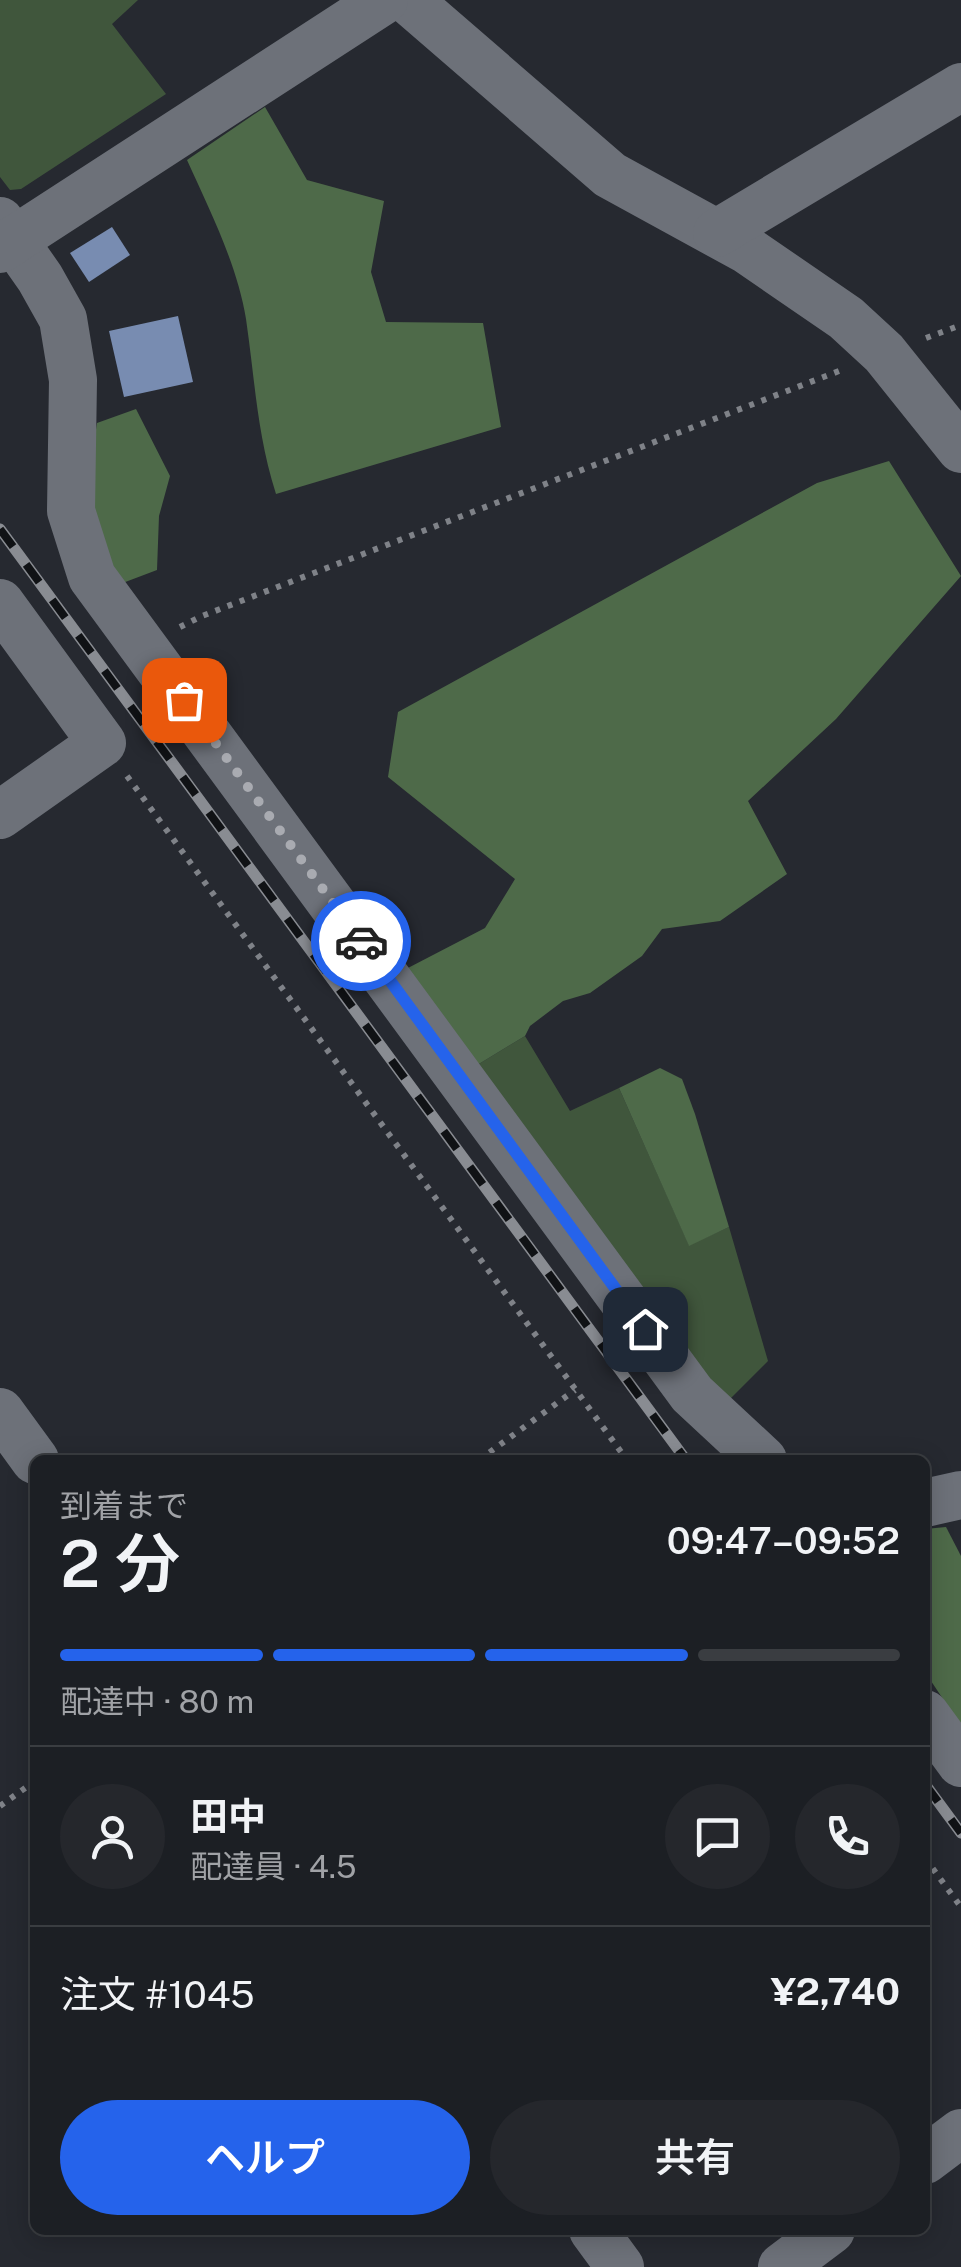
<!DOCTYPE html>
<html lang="ja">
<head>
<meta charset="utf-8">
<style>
	:root { --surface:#1c1f24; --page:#25272c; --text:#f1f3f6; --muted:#a0a2a6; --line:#3a3d41; --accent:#2563eb }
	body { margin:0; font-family:"Public Sans","Noto Sans JP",sans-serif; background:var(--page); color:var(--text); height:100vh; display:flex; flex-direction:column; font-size:38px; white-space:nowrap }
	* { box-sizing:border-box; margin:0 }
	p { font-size:32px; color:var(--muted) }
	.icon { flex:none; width:55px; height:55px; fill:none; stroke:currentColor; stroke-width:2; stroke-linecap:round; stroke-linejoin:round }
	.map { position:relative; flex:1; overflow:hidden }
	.drawer { position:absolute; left:30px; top:1455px; width:900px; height:780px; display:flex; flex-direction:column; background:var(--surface); border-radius:15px; box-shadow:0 5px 25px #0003,0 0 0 2px var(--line) }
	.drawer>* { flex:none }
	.pin { position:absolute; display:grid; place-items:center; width:85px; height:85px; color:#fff; margin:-42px; border-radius:20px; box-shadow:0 5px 15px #0006 }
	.courier { position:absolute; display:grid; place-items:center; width:100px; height:100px; margin:-50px; border:8px solid #2563eb; border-radius:50%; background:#fff; color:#222; box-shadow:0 2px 12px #0007 }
	.headline em { font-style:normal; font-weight:600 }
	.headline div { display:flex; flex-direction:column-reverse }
	.headline { display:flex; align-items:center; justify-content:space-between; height:170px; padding:0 30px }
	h1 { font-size:65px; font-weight:600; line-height:75px }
	.bar { display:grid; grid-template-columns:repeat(4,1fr); gap:15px 10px; align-content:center; height:120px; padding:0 30px }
	.bar i { height:12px; border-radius:8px; background:var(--line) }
	.bar .current { background:var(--accent) }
	.bar p { grid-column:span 4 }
	.line { display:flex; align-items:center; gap:25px; padding:0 30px; border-top:2px solid var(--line) }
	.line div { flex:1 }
	.round { display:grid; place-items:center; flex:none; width:105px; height:105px; border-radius:52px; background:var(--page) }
	.primary-button { display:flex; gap:20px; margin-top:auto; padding:20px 30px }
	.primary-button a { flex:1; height:115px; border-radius:60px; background:var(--accent); color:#fff; font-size:40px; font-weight:600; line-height:115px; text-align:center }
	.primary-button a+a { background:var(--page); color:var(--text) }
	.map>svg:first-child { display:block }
</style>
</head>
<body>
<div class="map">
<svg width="961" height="2267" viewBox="0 0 961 2267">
	<rect width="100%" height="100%" fill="#262930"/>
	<g fill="#40563c">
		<path d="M0 0H138L112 24 166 94 21 189 10 190 0 177Z"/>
		<path d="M525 1036 570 1111 619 1088 689 1245 729 1227 768 1361 724 1405 469 1070Z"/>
	</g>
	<g fill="#4e6a49">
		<path d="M265 107 307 180 384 201 371 272 386 322 483 323 501 427 276 494C257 434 255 381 246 319 237 264 210 211 187 160Z"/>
		<path d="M136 409 170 476 159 516 157 570 120 584 83 514 97 423Z"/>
		<path d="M889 461 961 576 836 719 748 801 787 874 720 921 662 929 642 956 590 993 563 1001 530 1026 525 1036 469 1070 406 969 485 928 515 879 388 777 398 712 817 483Z"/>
		<path d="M660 1068 682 1079 695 1114 729 1227 689 1246 619 1088Z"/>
		<path d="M946 1527 961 1556V1726L925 1672V1529Z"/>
	</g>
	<g fill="#788cb1">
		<path d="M112 227 130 255 89 282 70 253Z"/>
		<path d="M178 316 193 382 124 397 109 331Z"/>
	</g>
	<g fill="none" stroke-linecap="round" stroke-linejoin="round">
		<g stroke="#7f8288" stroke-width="6" stroke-dasharray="5 8" stroke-linecap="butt">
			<path d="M926 338 961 325"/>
			<path d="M180 627 202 616 839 371"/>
			<path d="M127 776 627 1460"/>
			<path d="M479 1460 575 1390"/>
			<path d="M0 1806 35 1781"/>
			<path d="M925 1858 961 1907"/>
		</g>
		<g stroke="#6d7179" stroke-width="48">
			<path d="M408 0 610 175 747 250 846 318 884 353 961 449"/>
			<path d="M0 221 40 278 63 319 73 380 71 511 92 577 692 1394 763 1460"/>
			<path d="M717 233 961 87"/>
			<path d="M0 249 384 0"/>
			<path d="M0 603 102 743 0 815"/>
			<path d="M0 1412 35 1460"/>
			<path d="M925 1503 961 1495"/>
			<path d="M925 1714 961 1763"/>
			<path d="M925 2160 961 2133"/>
			<path d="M593 2230 620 2267"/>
			<path d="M782 2267 831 2230"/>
		</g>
		<g stroke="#898c92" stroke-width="11">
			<g id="rail">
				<path d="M0 529 686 1460"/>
				<path d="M925 1784 961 1833"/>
			</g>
		</g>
		<use href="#rail" stroke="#101215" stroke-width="8" stroke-dasharray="22" stroke-linecap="butt"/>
	</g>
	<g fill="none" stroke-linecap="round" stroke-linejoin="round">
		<path stroke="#a9abb1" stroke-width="10" stroke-dasharray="0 18" d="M184 700 361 941"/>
		<path stroke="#2563eb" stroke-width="12" d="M361 941 645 1329"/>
	</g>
</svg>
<div class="pin" style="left:184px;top:700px;background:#ea580c"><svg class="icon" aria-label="bag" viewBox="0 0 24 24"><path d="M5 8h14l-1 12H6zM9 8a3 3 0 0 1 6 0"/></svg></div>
<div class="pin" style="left:645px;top:1329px;background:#1f2937"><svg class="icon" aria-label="home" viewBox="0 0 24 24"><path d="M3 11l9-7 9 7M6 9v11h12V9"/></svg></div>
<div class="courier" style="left:361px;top:941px"><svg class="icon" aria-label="car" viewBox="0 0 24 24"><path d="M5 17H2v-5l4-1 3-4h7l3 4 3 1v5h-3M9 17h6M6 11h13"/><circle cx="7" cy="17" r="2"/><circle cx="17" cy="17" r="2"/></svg></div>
<section class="drawer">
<div class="headline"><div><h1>2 分</h1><p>到着まで</p></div><em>09:47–09:52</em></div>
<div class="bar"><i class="current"></i><i class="current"></i><i class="current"></i><i></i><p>配達中 · 80 m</p></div>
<div class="line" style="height:180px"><a class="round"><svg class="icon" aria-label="person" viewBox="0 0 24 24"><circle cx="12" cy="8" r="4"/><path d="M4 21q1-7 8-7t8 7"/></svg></a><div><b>田中</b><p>配達員 · 4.5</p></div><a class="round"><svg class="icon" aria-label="chat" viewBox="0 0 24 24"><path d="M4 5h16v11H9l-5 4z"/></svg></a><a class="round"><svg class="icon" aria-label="phone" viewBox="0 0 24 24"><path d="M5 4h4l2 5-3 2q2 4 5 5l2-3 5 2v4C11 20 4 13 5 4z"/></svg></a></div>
<div class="line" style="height:130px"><div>注文 #1045</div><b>¥2,740</b></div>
<div class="primary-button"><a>ヘルプ</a><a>共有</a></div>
</section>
</div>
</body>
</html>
